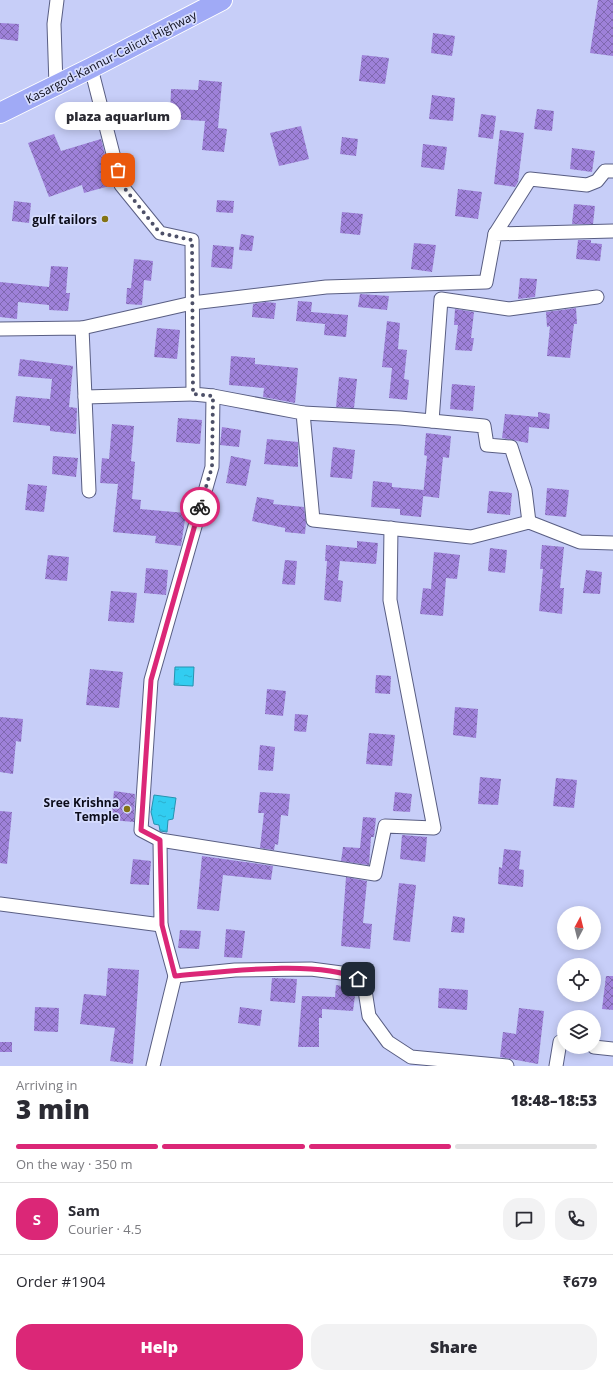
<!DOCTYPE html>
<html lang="en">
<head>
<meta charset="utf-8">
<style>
	:root { --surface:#fff; --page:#f2f2f3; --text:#2b2b33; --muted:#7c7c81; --line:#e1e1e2; --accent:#db2777 }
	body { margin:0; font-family:"Open Sans",sans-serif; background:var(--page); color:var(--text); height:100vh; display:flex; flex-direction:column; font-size:15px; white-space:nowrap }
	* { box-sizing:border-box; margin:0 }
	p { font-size:13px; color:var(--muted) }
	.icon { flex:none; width:22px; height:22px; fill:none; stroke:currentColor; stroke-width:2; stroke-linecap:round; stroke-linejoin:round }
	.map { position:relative; height:1066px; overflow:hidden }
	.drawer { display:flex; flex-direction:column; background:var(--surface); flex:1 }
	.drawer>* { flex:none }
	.needle { width:26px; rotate:7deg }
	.buttons { position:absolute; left:557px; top:906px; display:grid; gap:8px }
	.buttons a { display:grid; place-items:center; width:44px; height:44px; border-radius:50%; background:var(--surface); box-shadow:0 2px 10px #0003; font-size:20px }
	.pin { position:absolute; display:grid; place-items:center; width:34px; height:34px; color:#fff; margin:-17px; border-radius:8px; box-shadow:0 2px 6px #0006 }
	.courier { position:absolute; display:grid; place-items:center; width:40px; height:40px; margin:-20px; border:3px solid #db2777; border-radius:50%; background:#fff; color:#222; box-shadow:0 1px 5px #0007 }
	.bubble { position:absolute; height:28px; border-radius:14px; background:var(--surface); box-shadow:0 2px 10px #0003; font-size:13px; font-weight:800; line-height:28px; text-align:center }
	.summary em { font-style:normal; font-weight:800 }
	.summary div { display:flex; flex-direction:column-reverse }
	.summary { display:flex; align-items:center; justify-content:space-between; height:68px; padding:0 16px }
	h1 { font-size:26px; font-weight:800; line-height:30px }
	.bar { display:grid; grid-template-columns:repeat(4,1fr); gap:6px 4px; align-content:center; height:48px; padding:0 16px }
	.bar i { height:5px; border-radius:3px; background:var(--line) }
	.bar .active { background:var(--accent) }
	.bar p { grid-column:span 4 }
	.line { display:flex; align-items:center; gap:10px; padding:0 16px; border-top:1px solid var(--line) }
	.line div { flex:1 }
	.round { display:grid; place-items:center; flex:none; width:42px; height:42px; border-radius:16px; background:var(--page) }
	.primary-button { display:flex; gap:8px; margin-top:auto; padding:8px 16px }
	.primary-button a { flex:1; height:46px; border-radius:16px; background:var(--accent); color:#fff; font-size:16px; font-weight:800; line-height:46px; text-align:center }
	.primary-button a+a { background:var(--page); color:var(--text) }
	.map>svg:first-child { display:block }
</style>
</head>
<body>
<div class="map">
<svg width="613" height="1066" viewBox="0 0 613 1066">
	<defs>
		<pattern id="water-ripples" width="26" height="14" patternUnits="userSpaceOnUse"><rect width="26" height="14" fill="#32cdf1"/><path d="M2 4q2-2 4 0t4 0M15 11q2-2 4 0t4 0" fill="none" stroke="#2bafce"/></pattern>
		<pattern id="building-cross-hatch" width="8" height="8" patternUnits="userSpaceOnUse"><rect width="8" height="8" fill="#9e81d9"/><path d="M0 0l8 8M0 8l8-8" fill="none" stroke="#7f68af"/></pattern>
	</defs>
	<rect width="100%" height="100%" fill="#c7cef8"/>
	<g fill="url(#water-ripples)" stroke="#2693b0">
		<path d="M175 667H194L193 686 174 685Z"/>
		<path d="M154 795 176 798 173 819 168 820 167 832 160 831 159 825 154 824 151 812Z"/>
	</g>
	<g fill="url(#building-cross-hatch)">
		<path d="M598 0H613V56L590 53Z"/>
		<path d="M0 23 19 24 18 41 0 39Z"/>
		<path d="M433 33 455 36 452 56 431 53Z"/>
		<path d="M362 55 389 58 385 84 359 81Z"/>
		<path d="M199 80 222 82 218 128 227 129 224 152 202 150 205 121 170 119 171 89 198 90Z"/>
		<path d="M432 95 455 98 453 121 429 119Z"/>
		<path d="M537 109 554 111 552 131 534 129Z"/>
		<path d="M481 114 496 116 493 139 478 137Z"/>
		<path d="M301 126 309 159 279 166 270 133Z"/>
		<path d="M500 130 524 133 518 182 515 187 494 184Z"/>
		<path d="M54 134 61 151 101 139 113 185 84 193 82 185 49 197 28 143Z"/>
		<path d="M342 137 358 139 356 156 340 154Z"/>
		<path d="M423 144 447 147 444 170 421 167Z"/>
		<path d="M572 148 595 151 592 172 570 169Z"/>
		<path d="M458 189 482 192 478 219 455 216Z"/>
		<path d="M217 200 234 201 233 213 216 212Z"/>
		<path d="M14 201 31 203 29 223 12 221Z"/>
		<path d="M574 204 595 206 593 224H572Z"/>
		<path d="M342 212 363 214 360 235 340 233Z"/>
		<path d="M241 234 254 236 252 251 239 250Z"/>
		<path d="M578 240H591V243L602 244 600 261 576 259Z"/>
		<path d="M414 243 436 245 432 272 411 269Z"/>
		<path d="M213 245 234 247 232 269 211 267Z"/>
		<path d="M134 259 153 261 151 281 144 280 142 305 126 304 127 288H131Z"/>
		<path d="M51 266 68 267 66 293H70L68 311 49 310V305L18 302 17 319 0 317V282L49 287Z"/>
		<path d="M520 278 537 279 535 297 518 299Z"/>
		<path d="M360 294 389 296 387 310 358 307Z"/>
		<path d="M298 301 312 302 311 312 348 315 346 337 324 335 325 324 296 321Z"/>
		<path d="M266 302 276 303 274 319 252 317 253 304Z"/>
		<path d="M576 308 577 324H574L570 358 547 356 550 326 547 327 546 312Z"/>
		<path d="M455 309 474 312 471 338H474L472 351 455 350 458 325H454Z"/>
		<path d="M387 321 400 323 398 349 407 350 404 379 409 380 407 400 389 398 392 368 382 367Z"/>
		<path d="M157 328 180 330 177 359 154 357Z"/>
		<path d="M231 356 255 358V364L298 368 295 403 263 397 264 388 229 385Z"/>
		<path d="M20 359 73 366 69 407 77 408 76 434 50 431V426L13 422 16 396 50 399 52 379 18 376Z"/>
		<path d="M339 377 357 379 354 408 336 407Z"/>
		<path d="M452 384 475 386 473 411 450 409Z"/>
		<path d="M538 412 550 414 549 429 529 427 528 443 502 438 505 414 538 417Z"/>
		<path d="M178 418 202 420 200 444 176 442Z"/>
		<path d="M112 424 134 426 131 461 135 462 132 499 141 500 140 509 186 513 181 546 155 543 156 536 113 532 118 484 100 483 102 458 109 459Z"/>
		<path d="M222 427 241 430 239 447 220 445Z"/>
		<path d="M426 433 451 436 449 458 443 457 439 498 423 496 427 456 424 455Z"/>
		<path d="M267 439 298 442V467L264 464Z"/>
		<path d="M333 447 355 450 352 479 330 477Z"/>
		<path d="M53 456 78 458 76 477 52 474Z"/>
		<path d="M231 456 251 460 246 486 226 483Z"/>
		<path d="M373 481 392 483V487L424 490 421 517 400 515V509L371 507Z"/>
		<path d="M28 484 47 486 44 512 25 510Z"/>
		<path d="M547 488 569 490 566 517 545 515Z"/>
		<path d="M489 491 512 493 510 515 487 513Z"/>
		<path d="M257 497 274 500 273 504 304 507 306 523 305 534 285 532V528L252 521Z"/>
		<path d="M357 541 378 543 376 564 340 561 338 580 343 581 341 602 324 600 327 561H325L326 545 357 548Z"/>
		<path d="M542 545 564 547 560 588H564L562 614 539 611 543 569H540Z"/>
		<path d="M490 548 507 550 505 573 488 571Z"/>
		<path d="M434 552 460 555 457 579 446 578 443 616 420 614 423 588 431 589Z"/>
		<path d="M48 555 69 557 67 581 45 579Z"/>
		<path d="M285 560 297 561 295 585 282 584Z"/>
		<path d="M146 568 168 570 166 595 144 593Z"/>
		<path d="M586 570 602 572 600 594 583 593Z"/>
		<path d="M111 591 137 593 134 623 108 621Z"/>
		<path d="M90 669 123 672 119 708 86 705Z"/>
		<path d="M376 675 391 676 390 694 375 693Z"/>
		<path d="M267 689 286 691 283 716 265 714Z"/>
		<path d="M455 707 478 709 476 738 453 735Z"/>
		<path d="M295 714 308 715 306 732 294 731Z"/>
		<path d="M0 717 23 719 21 742 16 741 13 774 0 772Z"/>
		<path d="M369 733 395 735 392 766 366 764Z"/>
		<path d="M260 745 275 747 273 771 258 770Z"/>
		<path d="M480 777 501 779 498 805 478 804Z"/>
		<path d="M556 778 577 780 574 808 553 806Z"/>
		<path d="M114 791 135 794 134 822 111 820Z"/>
		<path d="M260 792 290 794 288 816 281 815 278 845 275 844 274 850 260 848 264 813H258Z"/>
		<path d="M395 792 412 794 410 812 393 811Z"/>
		<path d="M0 811 12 812 7 864 0 863Z"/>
		<path d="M363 817 376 818 374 837H371L369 865 341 861 343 847 360 848Z"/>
		<path d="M402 835 427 837 425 862 400 859Z"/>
		<path d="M504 849 521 851 519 869 524 870 523 887 498 884 499 867 502 868Z"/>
		<path d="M202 856 273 866 271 880 223 875 219 911 197 909Z"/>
		<path d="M133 859 151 861 149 885 130 884Z"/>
		<path d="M346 877 367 881 363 923 372 924 370 949 341 946Z"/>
		<path d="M399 883 416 885 410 942 393 940Z"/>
		<path d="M453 916 465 918 464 933 451 932Z"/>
		<path d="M226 929 245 931 242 958 224 957Z"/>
		<path d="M180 930 201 931 199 949 178 948Z"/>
		<path d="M108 968 139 970 133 1064 110 1061 115 1028 80 1024 84 994 106 996Z"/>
		<path d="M606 976H613V1010L602 1009Z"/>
		<path d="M272 978 297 979 295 1003 270 1001Z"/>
		<path d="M336 985 356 988 353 1011 322 1009V1018H319V1047H298L302 996 335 997Z"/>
		<path d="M439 988 468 990 467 1010 438 1008Z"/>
		<path d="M35 1007 59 1008 58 1032 34 1031Z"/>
		<path d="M240 1007 262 1010 260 1026 238 1023Z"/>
		<path d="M519 1008 544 1011 538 1064 500 1057 503 1032 516 1034Z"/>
		<rect x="0" y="1042" width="12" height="10"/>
	</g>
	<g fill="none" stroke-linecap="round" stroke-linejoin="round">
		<g stroke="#595e83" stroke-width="15">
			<g id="minor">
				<path d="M56 86 54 24 57 0"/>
				<path d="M495 234 530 179 587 185 597 181 605 171H613"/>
				<path d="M82 328 192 303 326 287 486 282 495 234 613 231"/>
				<path d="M0 329 82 328 85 397 193 394"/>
				<path d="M213 396 303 413 313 520 471 537 529 522 580 542 613 543"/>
				<path d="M85 397 89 491"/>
				<path d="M303 413 400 418 484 426 487 445 511 447 525 490 529 522"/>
				<path d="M432 421 441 299 509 309 597 297"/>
				<path d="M160 840 375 874 385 826 434 828 390 600 391 528"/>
				<path d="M0 904 161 925 160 840 141 830 151 680 212 467 213 396 193 394 192 240 160 233 121 185 91 68"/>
				<path d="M161 925 175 976 235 970 311 969 349 974 364 984 369 1016 388 1042 411 1057 507 1066"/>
				<path d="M594 1047 613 1049"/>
				<path d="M153 1066 175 976"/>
				<path d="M556 1066 560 1042H564"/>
			</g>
		</g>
		<g stroke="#fff" stroke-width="22">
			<path id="highway" d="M0 113 91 68 222 0"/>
		</g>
		<use href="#minor" stroke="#fff" stroke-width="13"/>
		<use href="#highway" stroke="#a0aaf6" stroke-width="20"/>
	</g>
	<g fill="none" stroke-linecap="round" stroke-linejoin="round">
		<path stroke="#4d5068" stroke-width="4" stroke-dasharray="0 7.2" d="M118 170 122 185 160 233 192 240 193 394 213 396 212 467 200 507"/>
		<path stroke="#db2777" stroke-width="5" d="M200 507 151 680 141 830 160 840 162 925 175 976C220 972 320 959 358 979"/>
	</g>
	<g fill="#847314" stroke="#d6dcfe" stroke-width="1.5">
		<circle cx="105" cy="219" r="4"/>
		<circle cx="127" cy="809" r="4"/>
	</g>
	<g text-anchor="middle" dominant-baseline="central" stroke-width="3.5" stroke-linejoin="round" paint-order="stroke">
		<g font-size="12" fill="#0b0c1a" stroke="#d6dcfe">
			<text transform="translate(111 57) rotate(-27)">Kasargod-Kannur-Calicut Highway</text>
		</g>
		<g font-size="12" font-weight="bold" fill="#0b0c1a" stroke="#d6dcfe" text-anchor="end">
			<text x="97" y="219">gulf tailors</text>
			<text x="119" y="802">Sree Krishna<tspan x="119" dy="14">Temple</tspan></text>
		</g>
	</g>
</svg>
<div class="buttons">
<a><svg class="needle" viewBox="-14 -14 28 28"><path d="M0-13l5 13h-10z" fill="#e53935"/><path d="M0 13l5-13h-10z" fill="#7c7c81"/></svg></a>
<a><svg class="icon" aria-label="locate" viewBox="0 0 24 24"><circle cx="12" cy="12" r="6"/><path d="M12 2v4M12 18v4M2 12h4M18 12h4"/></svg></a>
<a><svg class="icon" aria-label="layers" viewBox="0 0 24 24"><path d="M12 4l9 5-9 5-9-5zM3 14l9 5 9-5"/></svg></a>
</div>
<div class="pin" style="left:118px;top:170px;background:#ea580c"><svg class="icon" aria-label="bag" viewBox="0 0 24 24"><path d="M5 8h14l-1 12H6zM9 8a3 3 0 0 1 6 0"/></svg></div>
<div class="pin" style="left:358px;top:979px;background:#1f2937"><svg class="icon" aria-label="home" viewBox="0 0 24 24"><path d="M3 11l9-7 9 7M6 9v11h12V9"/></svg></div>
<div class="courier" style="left:200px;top:507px"><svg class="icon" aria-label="bike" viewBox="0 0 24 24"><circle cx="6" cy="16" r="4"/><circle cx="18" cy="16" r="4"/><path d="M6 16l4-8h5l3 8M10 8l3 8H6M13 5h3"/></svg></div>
<div class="bubble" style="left:55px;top:102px;width:126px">plaza aquarium</div>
</div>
<section class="drawer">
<div class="summary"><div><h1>3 min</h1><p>Arriving in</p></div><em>18:48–18:53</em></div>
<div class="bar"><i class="active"></i><i class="active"></i><i class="active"></i><i></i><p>On the way · 350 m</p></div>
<div class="line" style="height:72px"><b class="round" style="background:var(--accent);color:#fff">S</b><div><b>Sam</b><p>Courier · 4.5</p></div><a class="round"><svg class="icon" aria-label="chat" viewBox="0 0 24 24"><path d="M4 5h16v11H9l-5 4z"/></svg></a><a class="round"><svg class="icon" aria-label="phone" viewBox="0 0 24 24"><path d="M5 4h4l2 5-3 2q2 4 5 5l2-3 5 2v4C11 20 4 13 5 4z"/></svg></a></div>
<div class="line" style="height:52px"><div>Order #1904</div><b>₹679</b></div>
<div class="primary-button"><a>Help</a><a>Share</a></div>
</section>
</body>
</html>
